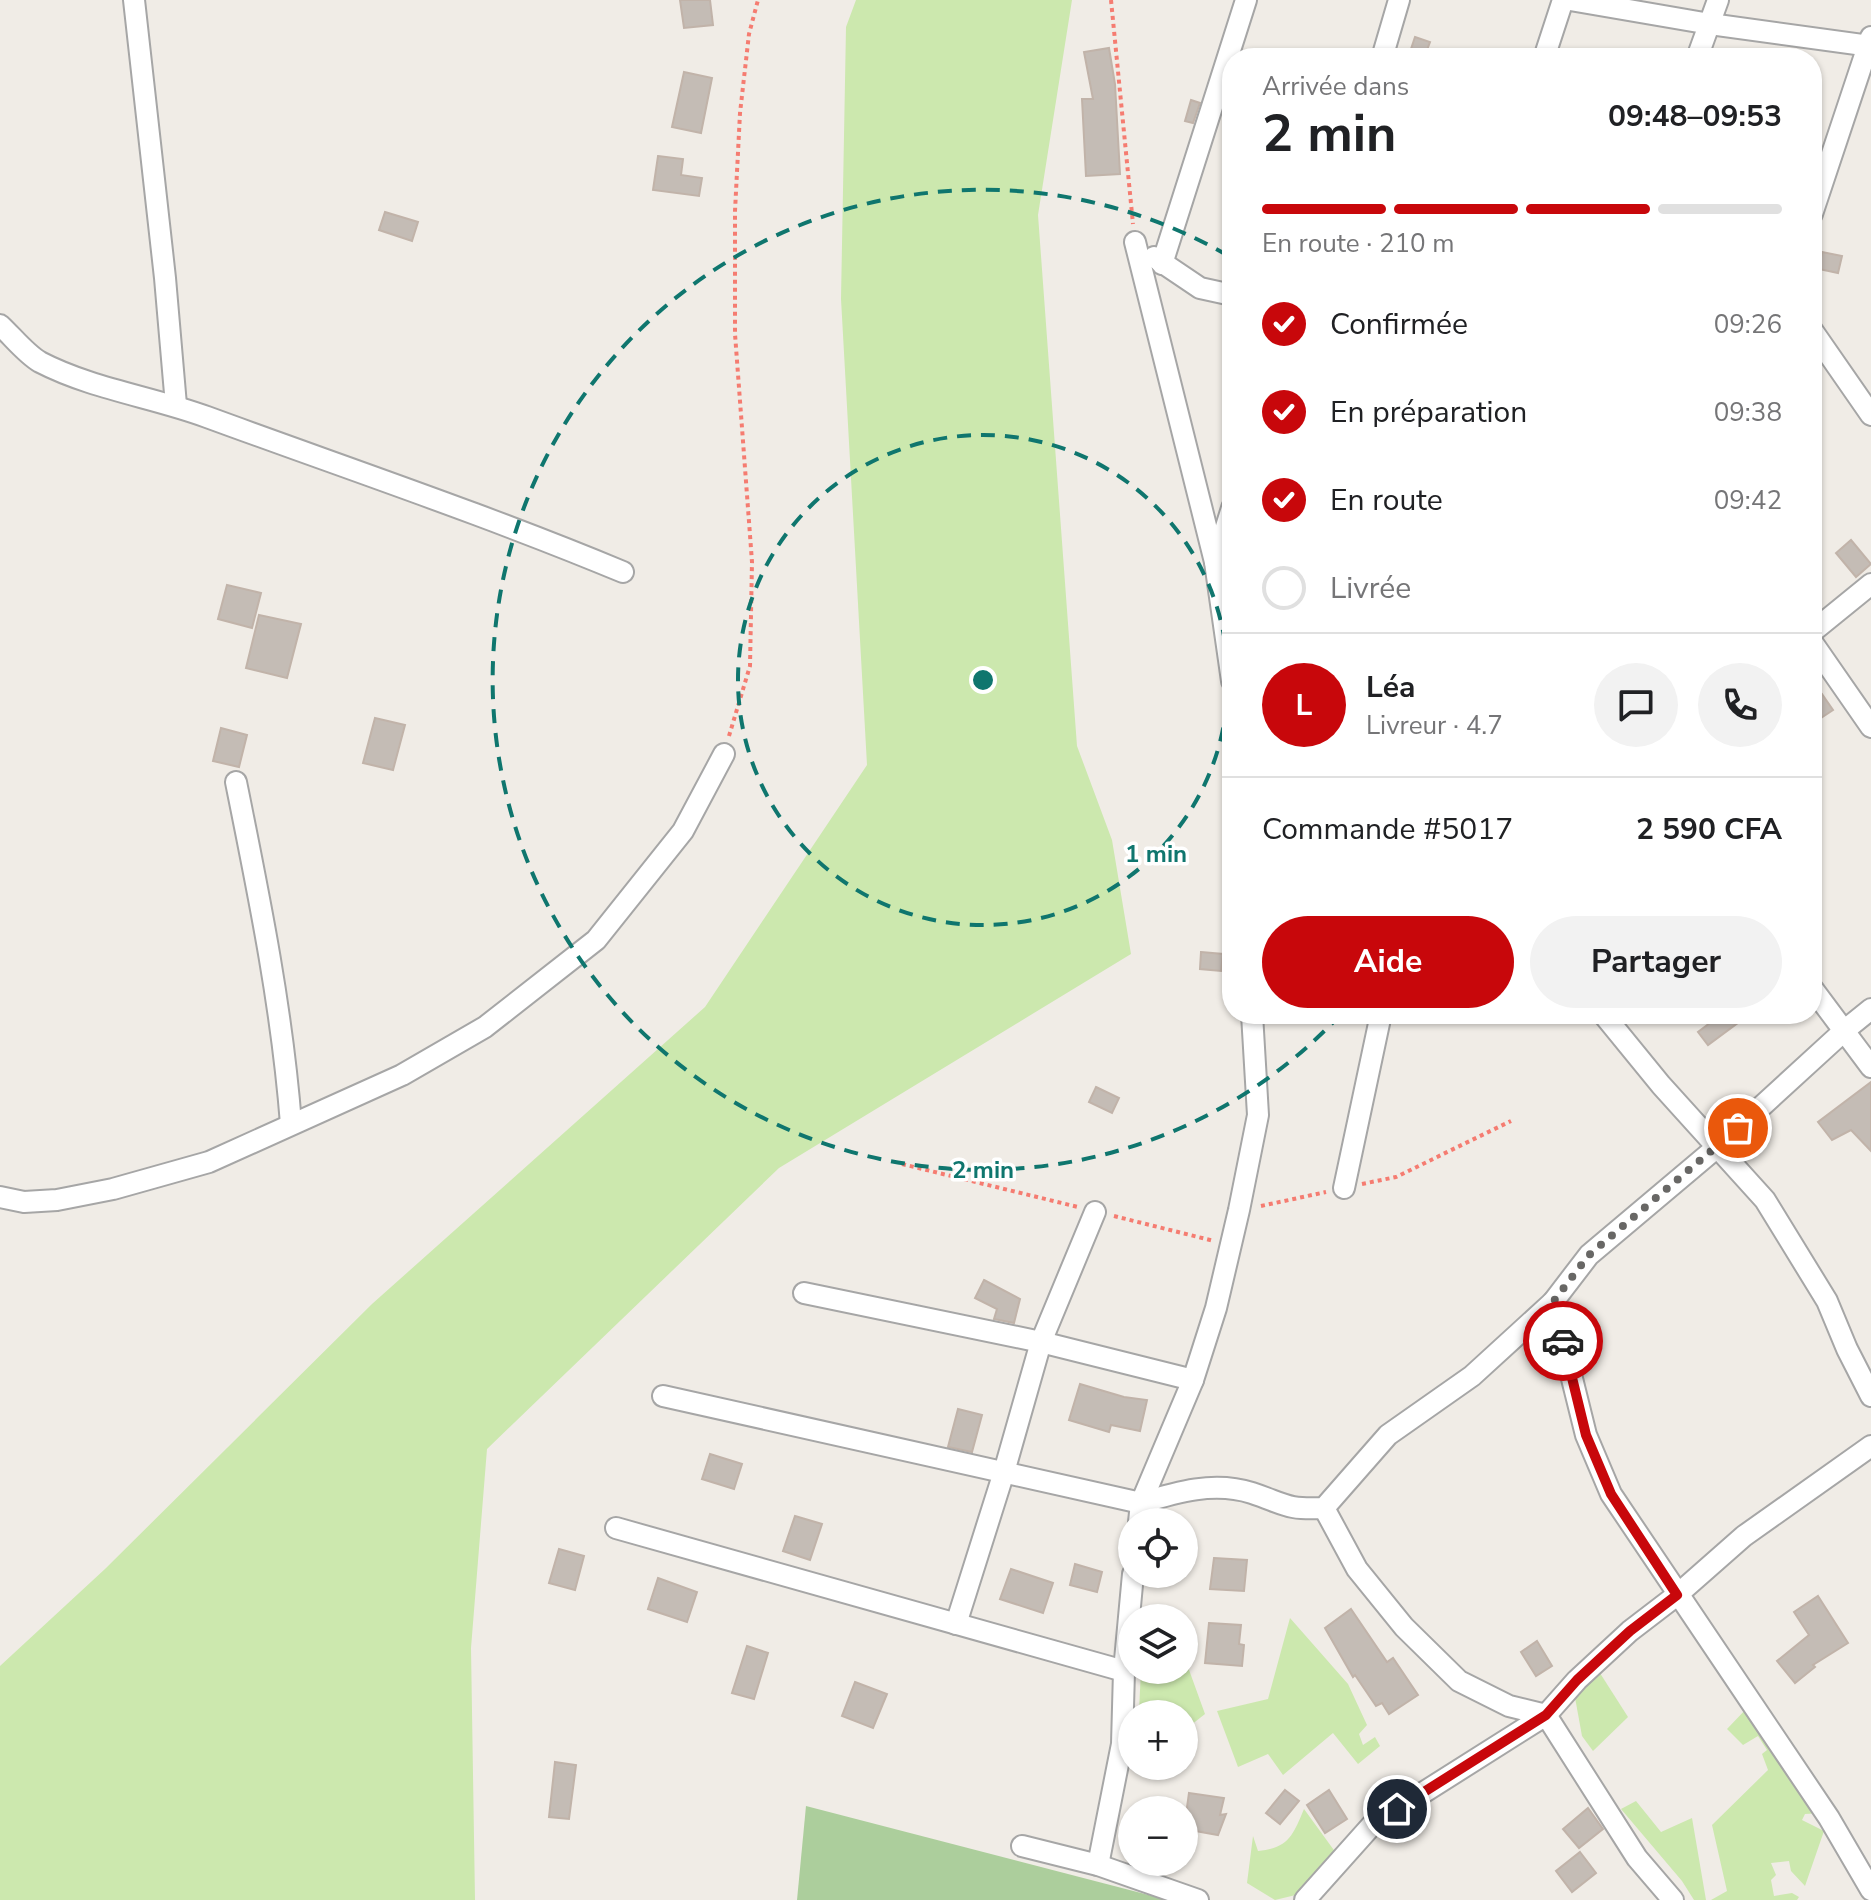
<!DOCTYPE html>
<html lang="fr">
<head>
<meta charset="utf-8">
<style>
	:root { --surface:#fff; --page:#f2f2f2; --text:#202124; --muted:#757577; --line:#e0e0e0; --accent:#c8070b }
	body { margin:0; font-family:"Nunito Sans",sans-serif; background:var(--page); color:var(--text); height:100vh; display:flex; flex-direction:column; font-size:30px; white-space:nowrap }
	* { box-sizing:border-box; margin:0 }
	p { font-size:26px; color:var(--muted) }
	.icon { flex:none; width:44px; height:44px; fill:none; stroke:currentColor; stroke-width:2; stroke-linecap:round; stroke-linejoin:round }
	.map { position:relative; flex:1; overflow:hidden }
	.sheet { position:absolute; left:1222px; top:48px; width:600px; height:976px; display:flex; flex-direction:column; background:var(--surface); border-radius:32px; box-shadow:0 2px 6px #0004 }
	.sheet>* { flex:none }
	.controls { position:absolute; left:1118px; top:1508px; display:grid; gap:16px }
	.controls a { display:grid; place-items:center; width:80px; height:80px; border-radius:50%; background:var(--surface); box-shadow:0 2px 6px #0004; font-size:40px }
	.pin { position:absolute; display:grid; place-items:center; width:68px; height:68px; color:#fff; margin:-34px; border:4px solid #fff; border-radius:50%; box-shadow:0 2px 8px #0007 }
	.courier { position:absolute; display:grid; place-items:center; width:80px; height:80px; margin:-40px; border:6px solid #c8070b; border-radius:50%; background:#fff; color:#222; box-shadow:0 2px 10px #0007 }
	.headline em { font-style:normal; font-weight:700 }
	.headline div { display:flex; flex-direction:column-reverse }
	.headline { display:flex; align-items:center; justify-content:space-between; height:136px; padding:0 40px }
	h1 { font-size:52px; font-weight:700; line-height:60px }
	.bar { display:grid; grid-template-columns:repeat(4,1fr); gap:12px 8px; align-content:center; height:96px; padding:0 40px }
	.bar i { height:10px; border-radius:6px; background:var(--line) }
	.bar .selected { background:var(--accent) }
	.bar p { grid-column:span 4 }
	.line { display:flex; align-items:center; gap:20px; padding:0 40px; border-top:2px solid var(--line) }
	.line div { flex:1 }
	.round { display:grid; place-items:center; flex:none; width:84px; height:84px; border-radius:42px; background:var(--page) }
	ol { padding:0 40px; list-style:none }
	li { display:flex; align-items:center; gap:24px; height:88px }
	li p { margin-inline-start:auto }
	li .icon { padding:8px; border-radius:50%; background:var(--accent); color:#fff; stroke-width:4 }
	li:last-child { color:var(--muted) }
	li i { width:44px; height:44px; border:4px solid var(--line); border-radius:50% }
	.button { display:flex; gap:16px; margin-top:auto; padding:16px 40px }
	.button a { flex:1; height:92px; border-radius:48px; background:var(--accent); color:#fff; font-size:32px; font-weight:700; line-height:92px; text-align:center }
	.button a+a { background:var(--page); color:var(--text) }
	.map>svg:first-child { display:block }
</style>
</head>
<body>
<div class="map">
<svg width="1871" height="1900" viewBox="0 0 1871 1900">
	<rect width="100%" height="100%" fill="#f0ece6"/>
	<g fill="#cce8ae">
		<path d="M856 0H1072L1038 215 1077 746 1112 840 1131 954 779 1168 487 1449 471 1648 475 1900H0V1666L105 1569 372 1304 705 1007 867 765 841 299 846 27Z"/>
		<path d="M1290 1618 1348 1684 1367 1725 1359 1734 1363 1745 1375 1737 1380 1746 1358 1764 1333 1733 1283 1775 1268 1754 1238 1767 1217 1711 1268 1699Z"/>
		<path d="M1184 1656 1205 1714 1191 1725 1184 1723V1714H1172L1160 1706 1150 1714 1139 1711 1141 1670H1184Z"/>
		<path d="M1598 1670 1628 1717 1593 1751 1582 1736 1574 1692Z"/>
		<path d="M1748 1707 1822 1813 1805 1814 1802 1820 1824 1831 1805 1886 1791 1871 1789 1861 1771 1863 1776 1875 1771 1880 1774 1896 1792 1893 1799 1897 1797 1900H1711L1727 1891 1712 1825 1768 1770 1762 1754 1767 1750 1758 1736 1743 1745 1727 1729Z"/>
		<path d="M1636 1801 1661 1832 1692 1818 1706 1900H1694L1682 1881 1621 1809Z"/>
		<path d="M1304 1809 1336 1853 1304 1893 1275 1900 1247 1883 1253 1836 1258 1851C1289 1848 1293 1835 1304 1809Z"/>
	</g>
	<path fill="#acce9c" d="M806 1806 1168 1900H797Z"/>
	<g fill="#c4bcb5" stroke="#c1b3a9" stroke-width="2">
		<path d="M680 0H710L713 25 684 28Z"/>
		<path d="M1415 37 1430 42 1424 58H1408Z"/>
		<path d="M1109 48 1115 84 1120 174 1086 176 1082 99H1093L1084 52Z"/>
		<path d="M684 72 712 78 701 133 672 127Z"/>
		<path d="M1191 100 1200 103 1193 123 1185 121Z"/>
		<path d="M658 156 683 159 681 175 702 178 699 196 653 190Z"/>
		<path d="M385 212 418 222 412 241 379 230Z"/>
		<path d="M1822 252 1842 256 1838 273 1819 269Z"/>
		<path d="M1851 540 1871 564 1856 577 1836 553Z"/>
		<path d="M227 585 261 593 252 628 218 619Z"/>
		<path d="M259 615 301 624 287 678 246 668Z"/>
		<path d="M1822 694 1833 710 1812 724V700Z"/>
		<path d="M375 718 405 725 393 770 363 763Z"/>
		<path d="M221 728 247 735 239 767 213 761Z"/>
		<path d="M1201 952 1223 954 1221 971 1200 969Z"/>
		<path d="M1722 1014H1750L1708 1045 1698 1032Z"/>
		<path d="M1871 1082V1151L1851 1130 1832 1140 1818 1122Z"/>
		<path d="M1096 1087 1119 1098 1112 1113 1089 1102Z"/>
		<path d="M984 1280 1020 1299 1014 1323 994 1319 997 1309 975 1298Z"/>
		<path d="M1080 1384 1124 1397 1147 1400 1140 1431 1111 1425 1109 1432 1069 1420Z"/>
		<path d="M958 1409 982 1415 972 1452 948 1447Z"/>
		<path d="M710 1454 742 1464 734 1489 702 1479Z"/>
		<path d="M795 1516 822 1524 810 1560 783 1551Z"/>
		<path d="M559 1549 584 1556 575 1590 549 1583Z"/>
		<path d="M1214 1558 1247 1560 1244 1591 1210 1589Z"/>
		<path d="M1075 1564 1102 1572 1097 1592 1070 1585Z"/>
		<path d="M1011 1569 1053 1583 1043 1613 1000 1599Z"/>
		<path d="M658 1578 697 1592 687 1622 648 1609Z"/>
		<path d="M1818 1596 1848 1643 1813 1665 1815 1667 1795 1683 1777 1661 1809 1635 1794 1612Z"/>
		<path d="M1351 1609 1387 1662 1393 1658 1418 1695 1389 1714 1382 1703 1376 1706 1355 1675 1353 1677 1325 1628Z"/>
		<path d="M1209 1623 1241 1625 1239 1644 1244 1645 1242 1666 1205 1663Z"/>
		<path d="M1537 1641 1552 1666 1536 1676 1521 1652Z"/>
		<path d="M747 1646 768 1653 754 1699 732 1693Z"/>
		<path d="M855 1682 887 1694 873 1728 842 1716Z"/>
		<path d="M555 1762 576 1765 569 1819 549 1817Z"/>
		<path d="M1285 1790 1299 1801 1280 1824 1266 1813Z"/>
		<path d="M1329 1790 1347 1819 1325 1833 1307 1805Z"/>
		<path d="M1189 1793 1224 1798 1220 1815 1226 1814 1218 1835 1184 1829Z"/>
		<path d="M1588 1808 1603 1829 1579 1848 1563 1829Z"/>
		<path d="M1580 1852 1596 1873 1572 1892 1556 1871Z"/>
	</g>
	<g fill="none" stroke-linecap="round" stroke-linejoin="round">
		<g stroke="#a6a6a6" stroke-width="24">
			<g id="minor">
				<path d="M134 0 165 278 176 405"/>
				<path d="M1570 0 1710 24 1871 46"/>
				<path d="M1382 58 1399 0"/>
				<path d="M1544 58 1563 0"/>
				<path d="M1697 58 1718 0"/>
				<path d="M1812 214 1871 37"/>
				<path d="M1135 242 1215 562"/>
				<path d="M1154 257 1200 288 1232 295"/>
				<path d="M1162 264 1246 0"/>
				<path d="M0 325C12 336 26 354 40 362 92 389 153 397 207 417 346 468 486 515 623 572"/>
				<path d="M1812 330 1871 415"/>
				<path d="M1232 508 1215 562 1232 681"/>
				<path d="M1812 632 1871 584"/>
				<path d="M1812 642 1871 727"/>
				<path d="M236 782C259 896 282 1008 291 1124"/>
				<path d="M1812 988 1871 1067"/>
				<path d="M1603 1014 1661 1085 1765 1200 1827 1301 1847 1349 1871 1396"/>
				<path d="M1344 1188 1381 1014"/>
				<path d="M0 1197 24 1202 57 1200 113 1189 209 1162 402 1075 485 1027 596 940 683 831 724 754"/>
				<path d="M804 1293 1041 1342 1193 1380"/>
				<path d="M1553 1302 1586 1435 1611 1494 1829 1818 1871 1890"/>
				<path d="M663 1396 1141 1503C1177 1492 1214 1481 1252 1493 1285 1504 1286 1510 1324 1508L1388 1435 1472 1376 1553 1302 1589 1255 1716 1148 1845 1030 1871 1009"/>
				<path d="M1324 1508 1357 1569 1404 1627 1459 1681 1509 1706 1546 1715 1637 1858 1673 1900"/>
				<path d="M1139 1522 1141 1503 1193 1380 1216 1308 1239 1210 1258 1115 1252 1014"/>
				<path d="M616 1528 1124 1671"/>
				<path d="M956 1624 1004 1472 1041 1342 1095 1212"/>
				<path d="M1022 1846 1098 1865 1198 1900"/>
				<path d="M1098 1865 1122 1744 1124 1671 1133 1574"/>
				<path d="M1305 1900 1372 1825 1546 1715 1577 1680 1630 1631 1677 1595 1744 1536 1871 1446"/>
			</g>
		</g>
		<g stroke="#f57c71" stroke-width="4" stroke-dasharray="4 4" stroke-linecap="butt">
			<path d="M1111 0 1133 224"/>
			<path d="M729 736 750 666 752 562 735 334V211L740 113 749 34 758 0"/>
			<path d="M902 1164 1078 1207"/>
			<path d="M1362 1184 1396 1177 1511 1121"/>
			<path d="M1261 1206 1326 1192"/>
			<path d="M1114 1216 1214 1241"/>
		</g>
		<use href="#minor" stroke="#fff" stroke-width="20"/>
	</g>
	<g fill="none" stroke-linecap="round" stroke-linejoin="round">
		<path stroke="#686765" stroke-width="8" stroke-dasharray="0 14.4" d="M1563 1341 1553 1302 1589 1255 1738 1128"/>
		<path stroke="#c8070b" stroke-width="10" d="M1397 1809 1546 1715 1577 1680 1630 1631 1677 1595 1611 1494 1586 1435 1563 1341"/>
	</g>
	<g fill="none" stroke="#0f766e" stroke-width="4" stroke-dasharray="14 10">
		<circle cx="983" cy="680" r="245"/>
		<path d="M1341 1014A490 490 0 1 1 1232 258"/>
	</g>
	<circle cx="983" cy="680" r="12" fill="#0f766e" stroke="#fff" stroke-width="4"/>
	<g font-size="24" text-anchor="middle" font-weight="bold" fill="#0f766e" stroke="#fff" stroke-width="7" stroke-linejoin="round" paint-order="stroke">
		<text x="1156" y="862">1 min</text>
		<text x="983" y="1178">2 min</text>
	</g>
</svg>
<div class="controls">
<a><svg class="icon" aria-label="locate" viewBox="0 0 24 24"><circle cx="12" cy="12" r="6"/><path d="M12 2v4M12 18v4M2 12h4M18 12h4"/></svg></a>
<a><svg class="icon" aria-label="layers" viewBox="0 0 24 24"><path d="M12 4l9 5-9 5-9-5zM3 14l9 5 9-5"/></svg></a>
<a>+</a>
<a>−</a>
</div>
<div class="pin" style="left:1738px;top:1128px;background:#ea580c"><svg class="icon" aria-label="bag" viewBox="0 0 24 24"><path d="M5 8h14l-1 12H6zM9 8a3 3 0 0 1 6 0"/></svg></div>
<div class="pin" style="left:1397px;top:1809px;background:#1f2937"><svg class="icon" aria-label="home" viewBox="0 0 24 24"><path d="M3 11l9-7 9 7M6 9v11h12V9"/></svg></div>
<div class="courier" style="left:1563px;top:1341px"><svg class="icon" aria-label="car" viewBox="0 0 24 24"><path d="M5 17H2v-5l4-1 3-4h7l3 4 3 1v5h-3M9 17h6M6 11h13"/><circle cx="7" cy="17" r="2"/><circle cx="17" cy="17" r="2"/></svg></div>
<section class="sheet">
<div class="headline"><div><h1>2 min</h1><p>Arrivée dans</p></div><em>09:48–09:53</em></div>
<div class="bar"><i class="selected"></i><i class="selected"></i><i class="selected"></i><i></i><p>En route · 210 m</p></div>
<ol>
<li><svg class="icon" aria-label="check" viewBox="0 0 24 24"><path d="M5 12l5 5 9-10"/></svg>Confirmée<p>09:26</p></li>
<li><svg class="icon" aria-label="check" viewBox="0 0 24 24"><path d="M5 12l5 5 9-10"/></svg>En préparation<p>09:38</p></li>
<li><svg class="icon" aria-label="check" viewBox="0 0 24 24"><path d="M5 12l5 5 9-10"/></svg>En route<p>09:42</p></li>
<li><i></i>Livrée</li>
</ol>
<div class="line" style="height:144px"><b class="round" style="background:var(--accent);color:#fff">L</b><div><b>Léa</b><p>Livreur · 4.7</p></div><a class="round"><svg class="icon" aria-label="chat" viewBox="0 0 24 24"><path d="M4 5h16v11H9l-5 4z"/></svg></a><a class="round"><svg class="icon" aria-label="phone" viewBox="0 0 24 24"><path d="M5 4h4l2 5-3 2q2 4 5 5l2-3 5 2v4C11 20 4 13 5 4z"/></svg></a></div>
<div class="line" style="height:104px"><div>Commande #5017</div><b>2 590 CFA</b></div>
<div class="button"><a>Aide</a><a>Partager</a></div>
</section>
</div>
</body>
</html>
